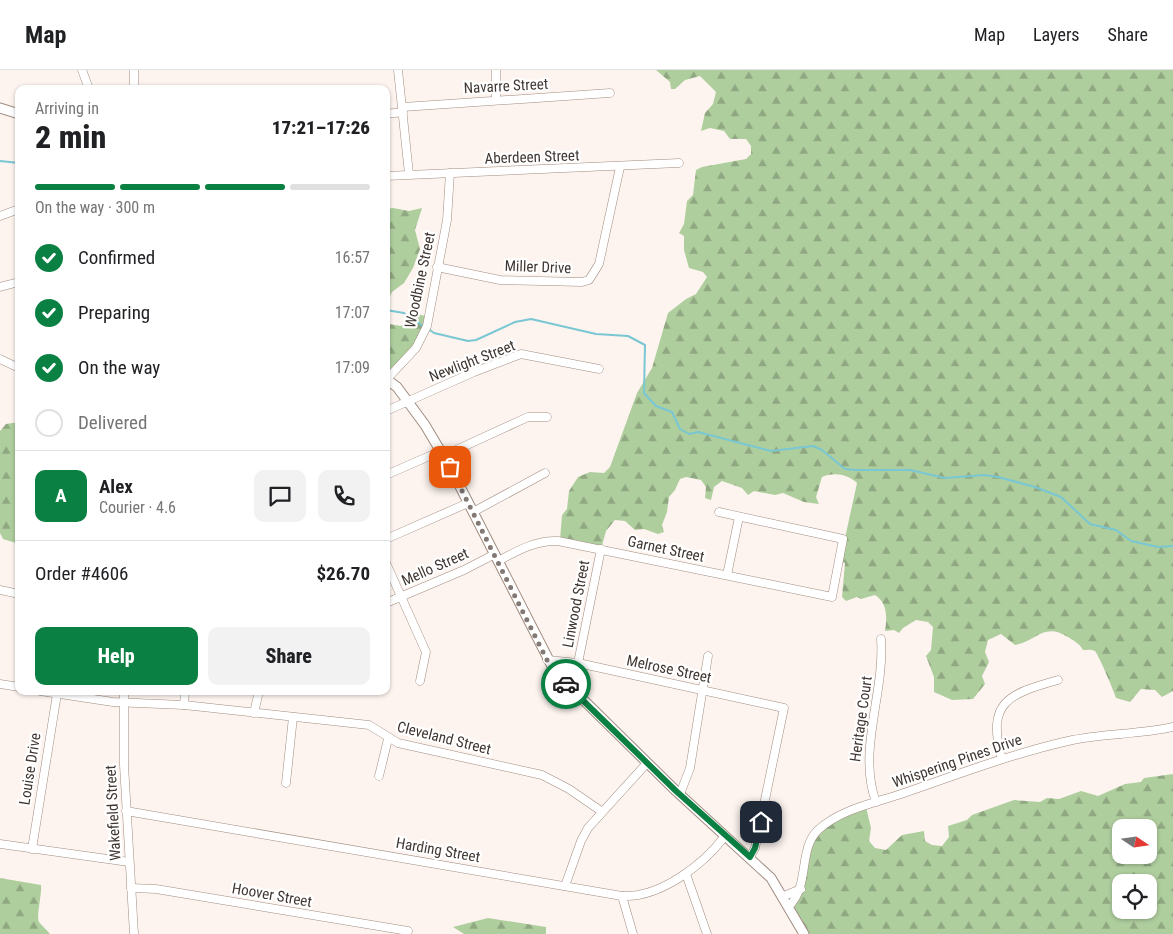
<!DOCTYPE html>
<html lang="en">
<head>
<meta charset="utf-8">
<style>
	:root { --surface:#fff; --page:#f2f2f2; --text:#202124; --muted:#757577; --line:#e0e0e0; --accent:#0b8043 }
	body { margin:0; font-family:"Roboto Condensed",sans-serif; background:var(--page); color:var(--text); height:100vh; display:flex; flex-direction:column; font-size:19px; white-space:nowrap }
	* { box-sizing:border-box; margin:0 }
	p { font-size:16px; color:var(--muted) }
	.icon { flex:none; width:28px; height:28px; fill:none; stroke:currentColor; stroke-width:2; stroke-linecap:round; stroke-linejoin:round }
	.map { position:relative; flex:1; overflow:hidden }
	.drawer { position:absolute; left:15px; top:15px; width:375px; height:610px; display:flex; flex-direction:column; background:var(--surface); border-radius:10px; box-shadow:0 1px 4px #0004 }
	.drawer>* { flex:none }
	.needle { width:32px; rotate:103deg }
	.controls { position:absolute; left:1112px; top:749px; display:grid; gap:10px }
	.controls a { display:grid; place-items:center; width:45px; height:45px; border-radius:10px; background:var(--surface); box-shadow:0 1px 4px #0004; font-size:25px }
	.pin { position:absolute; display:grid; place-items:center; width:42px; height:42px; color:#fff; margin:-21px; border-radius:10px; box-shadow:0 2px 8px #0006 }
	.courier { position:absolute; display:grid; place-items:center; width:50px; height:50px; margin:-25px; border:4px solid #0b8043; border-radius:50%; background:#fff; color:#222; box-shadow:0 1px 6px #0007 }
	.overview em { font-style:normal; font-weight:800 }
	.overview div { display:flex; flex-direction:column-reverse }
	.overview { display:flex; align-items:center; justify-content:space-between; height:85px; padding:0 20px }
	h1 { font-size:32px; font-weight:800; line-height:38px }
	.bar { display:grid; grid-template-columns:repeat(4,1fr); gap:8px 5px; align-content:center; height:60px; padding:0 20px }
	.bar i { height:6px; border-radius:4px; background:var(--line) }
	.bar .active { background:var(--accent) }
	.bar p { grid-column:span 4 }
	.line { display:flex; align-items:center; gap:12px; padding:0 20px; border-top:1px solid var(--line) }
	.line div { flex:1 }
	.round { display:grid; place-items:center; flex:none; width:52px; height:52px; border-radius:10px; background:var(--page) }
	ol { padding:0 20px; list-style:none }
	li { display:flex; align-items:center; gap:15px; height:55px }
	li p { margin-inline-start:auto }
	li .icon { padding:5px; border-radius:50%; background:var(--accent); color:#fff; stroke-width:4 }
	li:last-child { color:var(--muted) }
	li i { width:28px; height:28px; border:2px solid var(--line); border-radius:50% }
	.button { display:flex; gap:10px; margin-top:auto; padding:10px 20px }
	.button a { flex:1; height:58px; border-radius:10px; background:var(--accent); color:#fff; font-size:20px; font-weight:800; line-height:58px; text-align:center }
	.button a+a { background:var(--page); color:var(--text) }
	header { display:flex; align-items:center; gap:30px; box-sizing:border-box; height:70px; padding:0 25px; background:var(--surface); border-bottom:1px solid var(--line) }
	header strong { font-size:24px }
	nav { display:flex; gap:28px; margin-inline-start:auto; font-size:18px }
	.map>svg:first-child { display:block }
</style>
</head>
<body>
<header>
<strong>Map</strong>
<nav><a>Map</a><a>Layers</a><a>Share</a></nav>
</header>
<div class="map">
<svg width="1173" height="864" viewBox="0 0 1173 864">
	<defs>
		<pattern id="forest-firs" width="22" height="20" patternUnits="userSpaceOnUse" patternTransform="scale(1.25)"><rect width="22" height="20" fill="#afce9e"/><path d="M5 1l3.5 6h-7zM16 11l3.5 6h-7z" fill="#90a881"/></pattern>
	</defs>
	<rect width="100%" height="100%" fill="#fdf4ef"/>
	<g fill="url(#forest-firs)" fill-rule="evenodd">
		<path d="M656 0H1173V621L1162 627 1155 620 1141 619 1130 632 1116 628C1114 621 1098 584 1095 581 1091 579 1087 580 1083 580 1079 573 1074 571 1068 567 1044 552 1038 570 1015 575L1001 564 988 570 985 582 989 592 982 606 985 614 973 629 952 630 934 622V607L926 586 931 580 933 557 928 552 916 550 903 558 899 563 894 560 885 561C887 549 888 533 875 525L861 529 857 527 846 531 842 527 845 493 840 491 857 413C848 404 833 402 822 407L816 427 819 434 804 432 783 423 775 425 754 421 748 425 742 418 722 411 714 417 711 430 705 428 706 417 701 410 686 407 680 409 675 420 669 427 667 442 662 455 664 462 658 464 644 459 635 460 625 451 615 450 606 461 601 479 560 470 562 445 567 439 569 421 578 407 590 402 604 403 610 397 637 323 652 298 668 243 686 229 696 224 707 207 703 202 689 198 684 180V166L679 163 684 154 687 131 693 125 696 100 702 97 746 89 751 84V76L746 69H730L724 61 710 58 701 61 705 43 713 34 716 22 700 6 685 10 675 19H671L670 12Z"/>
		<path d="M393 138 409 141 422 138 415 160 420 179 413 198 404 213 392 222 386 235V139Z"/>
		<path d="M414 243 429 247 427 258 386 309V251L389 254 401 256Z"/>
		<path d="M19 352V474L3 469 0 463V361L6 354Z"/>
		<path d="M1173 704V864H804L791 836C800 827 800 817 802 805 810 756 824 754 866 737L871 758 869 771 875 778 886 780 902 765 924 761 925 771 932 775 942 776 949 767 948 756 967 750 972 745 1014 730 1040 732 1047 728 1059 729 1081 721 1098 726 1125 714 1141 712 1144 708ZM1121 758H1149V785H1121ZM1121 812H1149V840H1121Z"/>
		<path d="M0 808 41 815C42 824 36 847 39 852 42 856 47 860 50 864H0Z"/>
		<path d="M488 848 546 857V864H464L453 857Z"/>
	</g>
	<g fill="none" stroke-linecap="round" stroke-linejoin="round">
		<g stroke="#78c7d3" stroke-width="2">
			<path d="M0 91 19 93"/>
			<path d="M386 240 404 243 423 256"/>
			<path d="M427 258 434 263 468 271 476 270 515 252 531 249 596 264 628 266 645 275 644 323 656 336 672 342 680 359 689 364 698 362 771 381 813 376 822 380 845 399 855 400H910L945 408 985 405 998 407 1035 417 1061 427 1090 454 1116 460 1131 471 1158 477 1173 476"/>
		</g>
		<g stroke="#a08c80" stroke-width="9">
			<g id="minor">
				<path d="M82 0 89 19"/>
				<path d="M398 0 409 104"/>
				<path d="M134 19V0"/>
				<path d="M496 30V0"/>
				<path d="M403 37 610 23"/>
				<path d="M386 44 403 42"/>
				<path d="M386 106 679 93"/>
				<path d="M0 146 19 139"/>
				<path d="M437 197 500 210 582 212 589 210 599 194 620 97"/>
				<path d="M0 217 19 212"/>
				<path d="M0 289 19 298"/>
				<path d="M387 309 416 278 427 256 447 150 450 103"/>
				<path d="M386 341 474 302 521 284 599 299"/>
				<path d="M443 386 528 347H547"/>
				<path d="M386 405 441 381"/>
				<path d="M473 442 545 403"/>
				<path d="M386 469 468 433"/>
				<path d="M498 491C517 481 536 470 558 471L832 527 843 469 719 442"/>
				<path d="M386 493 426 582 420 611"/>
				<path d="M727 505 739 447"/>
				<path d="M0 520 19 524"/>
				<path d="M386 533 464 500 495 484"/>
				<path d="M547 590 578 593 784 638 755 778 750 787"/>
				<path d="M578 593 601 479"/>
				<path d="M0 614 19 617"/>
				<path d="M40 621 113 632 184 635 369 655 398 673 542 705 569 719 601 741"/>
				<path d="M124 621V695L134 864"/>
				<path d="M184 635 185 621"/>
				<path d="M254 643 259 621"/>
				<path d="M1002 689C986 632 1008 624 1058 610"/>
				<path d="M379 706 388 669"/>
				<path d="M286 713 293 647"/>
				<path d="M680 724 690 698 708 586"/>
				<path d="M876 732C857 681 885 623 881 569"/>
				<path d="M126 741 622 826C660 828 703 795 725 766"/>
				<path d="M0 774 129 792"/>
				<path d="M32 779 57 624"/>
				<path d="M686 804 707 864"/>
				<path d="M565 816 581 771 588 758 647 693"/>
				<path d="M131 818 156 819 408 861"/>
				<path d="M622 826 633 864"/>
				<path d="M784 826 801 819"/>
				<path d="M789 836C810 816 798 779 818 760 839 740 874 733 901 724 956 705 1011 684 1068 671 1102 663 1139 665 1173 657"/>
			</g>
		</g>
		<g stroke="#a08c80" stroke-width="11">
			<g id="major">
				<path d="M0 38 19 44"/>
				<path d="M386 309 397 317 425 355 450 397 555 602 676 721 771 808 804 864"/>
			</g>
		</g>
		<use href="#minor" stroke="#fff" stroke-width="8"/>
		<use href="#major" stroke="#fff" stroke-width="9"/>
	</g>
	<g fill="none" stroke-linecap="round" stroke-linejoin="round">
		<path stroke="#827974" stroke-width="5" stroke-dasharray="0 9" d="M450 397 547 590 566 614"/>
		<path stroke="#0b8043" stroke-width="6" d="M566 614 676 721 750 787 755 778 761 752"/>
	</g>
	<g text-anchor="middle" dominant-baseline="central" stroke-width="4.5" stroke-linejoin="round" paint-order="stroke">
		<g font-size="15" fill="#403732" stroke="#fff">
			<text transform="translate(506 16) rotate(-3)">Navarre Street</text>
			<text transform="translate(532 87) rotate(-2)">Aberdeen Street</text>
			<text transform="translate(538 197) rotate(2)">Miller Drive</text>
			<text transform="translate(420 210) rotate(-78)">Woodbine Street</text>
			<text transform="translate(472 291) rotate(-21)">Newlight Street</text>
			<text transform="translate(666 479) rotate(12)">Garnet Street</text>
			<text transform="translate(435 497) rotate(-24)">Mello Street</text>
			<text transform="translate(576 534) rotate(-79)">Linwood Street</text>
			<text transform="translate(669 599) rotate(12)">Melrose Street</text>
			<text transform="translate(861 649) rotate(-82)">Heritage Court</text>
			<text transform="translate(444 668) rotate(14)">Cleveland Street</text>
			<text transform="translate(957 691) rotate(-19)">Whispering Pines Drive</text>
			<text transform="translate(30 699) rotate(-81)">Louise Drive</text>
			<text transform="translate(113 743) rotate(-93)">Wakefield Street</text>
			<text transform="translate(438 780) rotate(10)">Harding Street</text>
			<text transform="translate(272 825) rotate(10)">Hoover Street</text>
		</g>
	</g>
</svg>
<div class="controls">
<a><svg class="needle" viewBox="-14 -14 28 28"><path d="M0-13l5 13h-10z" fill="#e53935"/><path d="M0 13l5-13h-10z" fill="#757577"/></svg></a>
<a><svg class="icon" aria-label="locate" viewBox="0 0 24 24"><circle cx="12" cy="12" r="6"/><path d="M12 2v4M12 18v4M2 12h4M18 12h4"/></svg></a>
</div>
<div class="pin" style="left:450px;top:397px;background:#ea580c"><svg class="icon" aria-label="bag" viewBox="0 0 24 24"><path d="M5 8h14l-1 12H6zM9 8a3 3 0 0 1 6 0"/></svg></div>
<div class="pin" style="left:761px;top:752px;background:#1f2937"><svg class="icon" aria-label="home" viewBox="0 0 24 24"><path d="M3 11l9-7 9 7M6 9v11h12V9"/></svg></div>
<div class="courier" style="left:566px;top:614px"><svg class="icon" aria-label="car" viewBox="0 0 24 24"><path d="M5 17H2v-5l4-1 3-4h7l3 4 3 1v5h-3M9 17h6M6 11h13"/><circle cx="7" cy="17" r="2"/><circle cx="17" cy="17" r="2"/></svg></div>
<section class="drawer">
<div class="overview"><div><h1>2 min</h1><p>Arriving in</p></div><em>17:21–17:26</em></div>
<div class="bar"><i class="active"></i><i class="active"></i><i class="active"></i><i></i><p>On the way · 300 m</p></div>
<ol>
<li><svg class="icon" aria-label="check" viewBox="0 0 24 24"><path d="M5 12l5 5 9-10"/></svg>Confirmed<p>16:57</p></li>
<li><svg class="icon" aria-label="check" viewBox="0 0 24 24"><path d="M5 12l5 5 9-10"/></svg>Preparing<p>17:07</p></li>
<li><svg class="icon" aria-label="check" viewBox="0 0 24 24"><path d="M5 12l5 5 9-10"/></svg>On the way<p>17:09</p></li>
<li><i></i>Delivered</li>
</ol>
<div class="line" style="height:90px"><b class="round" style="background:var(--accent);color:#fff">A</b><div><b>Alex</b><p>Courier · 4.6</p></div><a class="round"><svg class="icon" aria-label="chat" viewBox="0 0 24 24"><path d="M4 5h16v11H9l-5 4z"/></svg></a><a class="round"><svg class="icon" aria-label="phone" viewBox="0 0 24 24"><path d="M5 4h4l2 5-3 2q2 4 5 5l2-3 5 2v4C11 20 4 13 5 4z"/></svg></a></div>
<div class="line" style="height:65px"><div>Order #4606</div><b>$26.70</b></div>
<div class="button"><a>Help</a><a>Share</a></div>
</section>
</div>
</body>
</html>
